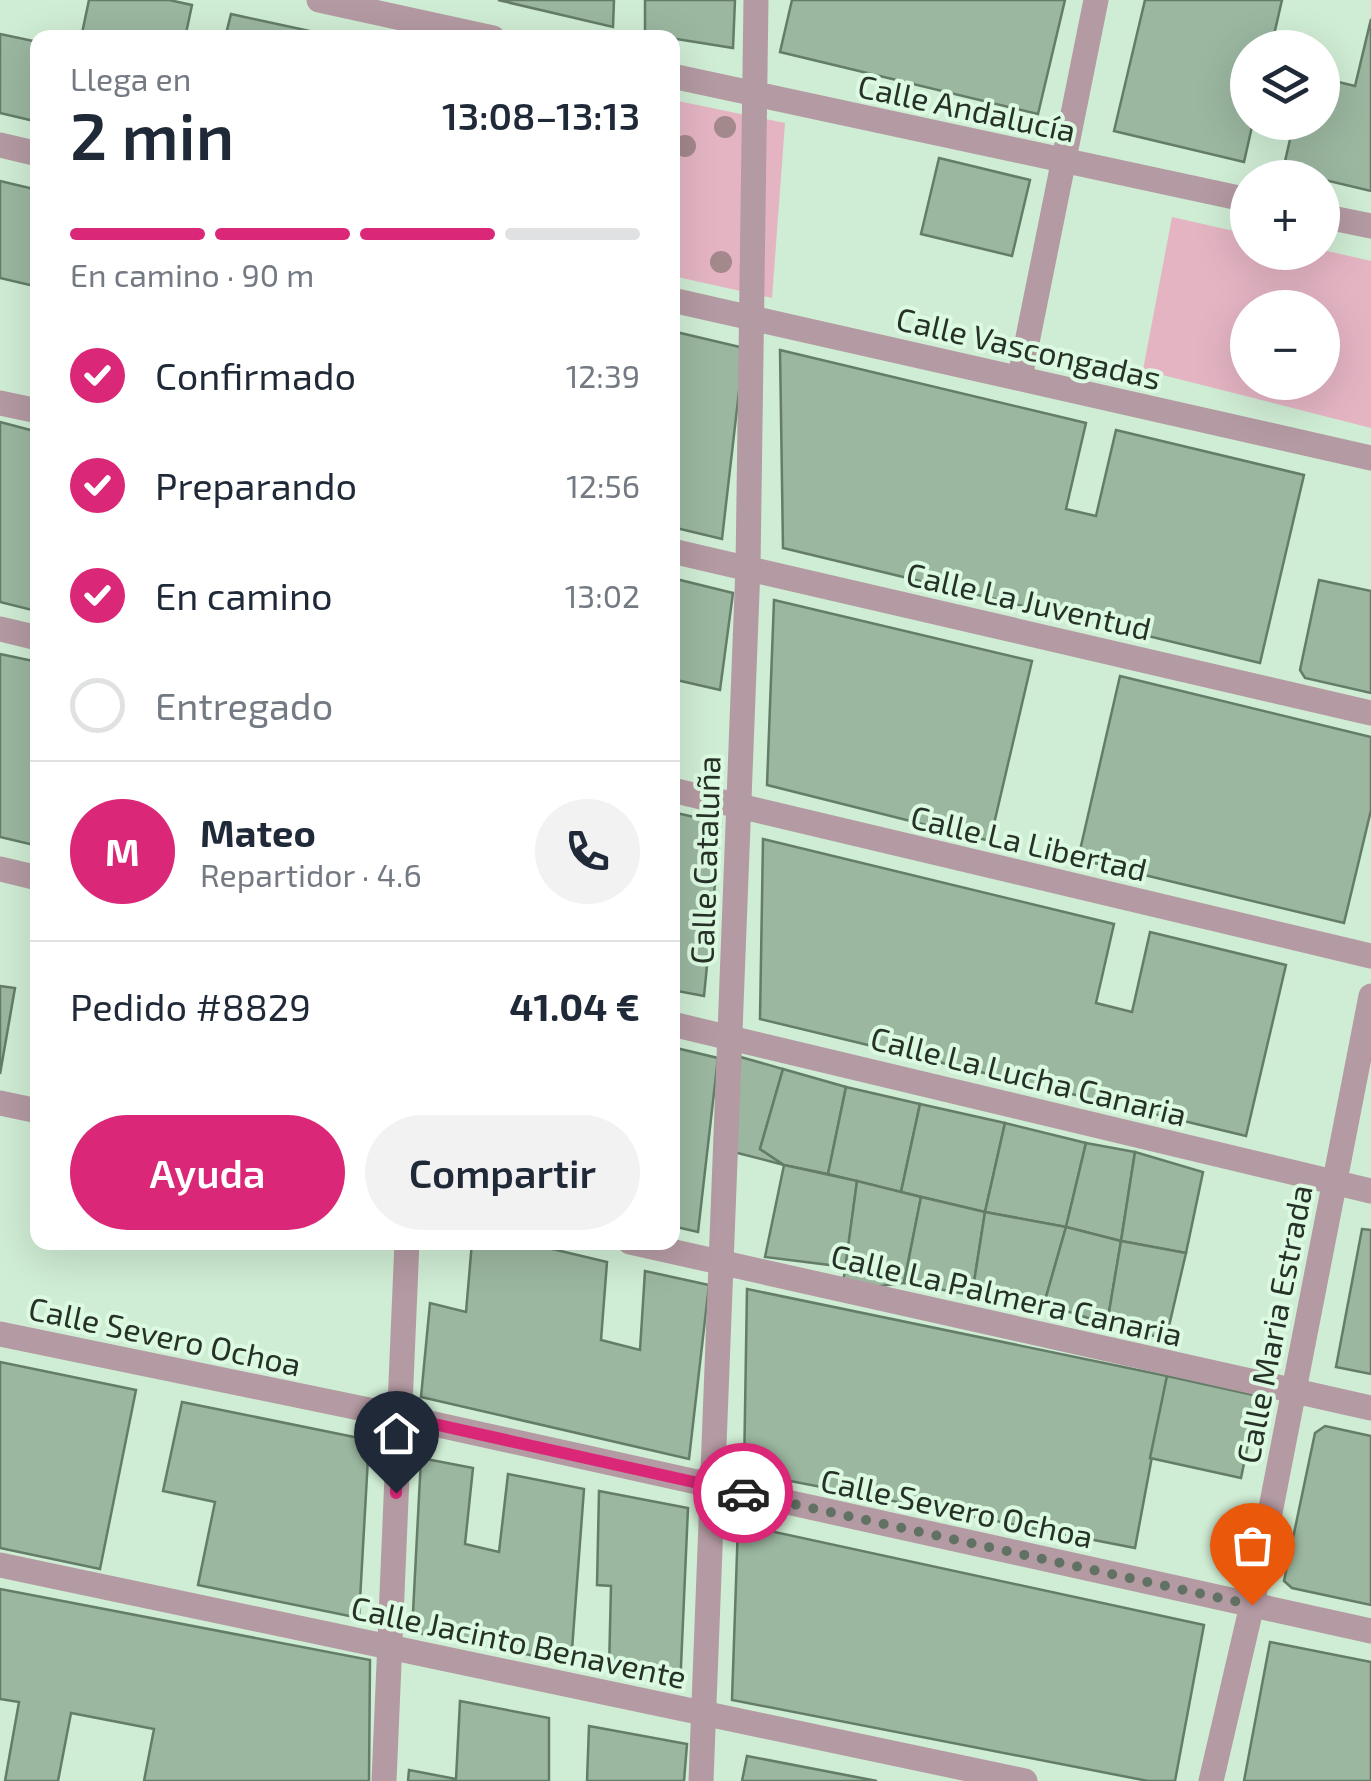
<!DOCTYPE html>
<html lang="es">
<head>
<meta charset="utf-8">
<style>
	:root { --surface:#fff; --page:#f2f2f3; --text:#1f2937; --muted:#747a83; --line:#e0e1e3; --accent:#db2777 }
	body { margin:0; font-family:"Exo 2",sans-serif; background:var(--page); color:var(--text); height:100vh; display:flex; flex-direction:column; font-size:38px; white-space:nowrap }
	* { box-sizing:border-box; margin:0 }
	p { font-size:32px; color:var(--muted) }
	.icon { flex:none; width:55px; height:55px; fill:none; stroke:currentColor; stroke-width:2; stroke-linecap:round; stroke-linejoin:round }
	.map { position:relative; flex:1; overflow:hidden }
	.panel { position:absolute; left:30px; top:30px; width:650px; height:1220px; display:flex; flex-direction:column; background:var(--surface); border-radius:20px; box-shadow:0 10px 40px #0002 }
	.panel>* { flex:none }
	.fabs { position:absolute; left:1230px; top:30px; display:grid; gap:20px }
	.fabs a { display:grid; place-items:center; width:110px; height:110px; border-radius:50%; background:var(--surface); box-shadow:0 10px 40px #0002; font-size:50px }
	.pin { position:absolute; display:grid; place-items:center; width:85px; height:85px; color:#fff; margin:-102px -42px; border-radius:50% 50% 50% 0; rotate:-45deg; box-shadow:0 0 10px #0007 }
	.pin .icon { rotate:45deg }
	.courier { position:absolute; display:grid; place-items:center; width:100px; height:100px; margin:-50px; border:8px solid #db2777; border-radius:50%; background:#fff; color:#222; box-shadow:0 2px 12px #0007 }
	.summary em { font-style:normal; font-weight:600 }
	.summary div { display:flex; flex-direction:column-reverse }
	.summary { display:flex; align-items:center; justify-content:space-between; height:170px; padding:0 40px }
	h1 { font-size:65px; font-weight:600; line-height:75px }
	.bar { display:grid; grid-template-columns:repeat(4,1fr); gap:15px 10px; align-content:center; height:120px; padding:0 40px }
	.bar i { height:12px; border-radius:8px; background:var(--line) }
	.bar .current { background:var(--accent) }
	.bar p { grid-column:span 4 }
	.line { display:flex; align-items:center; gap:25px; padding:0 40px; border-top:2px solid var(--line) }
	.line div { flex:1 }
	.round { display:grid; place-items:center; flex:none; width:105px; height:105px; border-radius:52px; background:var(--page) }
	ol { padding:0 40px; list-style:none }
	li { display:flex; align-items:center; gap:30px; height:110px }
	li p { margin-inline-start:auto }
	li .icon { padding:10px; border-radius:50%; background:var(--accent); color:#fff; stroke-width:4 }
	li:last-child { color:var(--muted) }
	li i { width:55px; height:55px; border:5px solid var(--line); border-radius:50% }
	.primary-button { display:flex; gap:20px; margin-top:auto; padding:20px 40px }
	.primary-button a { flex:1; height:115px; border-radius:60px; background:var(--accent); color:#fff; font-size:40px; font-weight:600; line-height:115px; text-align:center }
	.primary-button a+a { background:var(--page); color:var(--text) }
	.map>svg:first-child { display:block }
</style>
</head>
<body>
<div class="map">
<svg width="1371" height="1781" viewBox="0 0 1371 1781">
	<rect width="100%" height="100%" fill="#cfecd4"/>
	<g fill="#e4b4c3" fill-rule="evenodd">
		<path d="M673 100 785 123 772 298 673 276Z"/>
		<path d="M1172 217 1247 234 1248 252 1323 250 1371 261V428L1143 370ZM1248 308H1322V382H1248Z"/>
	</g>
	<g fill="#9bb7a0" stroke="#637d68" stroke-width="2.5">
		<path d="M89 0H169L192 5 185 38H81Z"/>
		<path d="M498 0H614L613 27Z"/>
		<path d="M645 0H735L733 48 645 34Z"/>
		<path d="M792 0H1065L1038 114 780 52Z"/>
		<path d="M1145 0H1282L1271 48H1248V122H1253L1244 162 1114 131Z"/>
		<path d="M231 14 342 38H225Z"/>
		<path d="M1371 19V191L1283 170 1294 122H1322V78L1355 86Z"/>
		<path d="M0 34 38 42V122L0 113Z"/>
		<path d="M939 158 1030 180 1012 256 921 234Z"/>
		<path d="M0 181 38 190V287L0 278Z"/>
		<path d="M672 331 744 348 722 539 672 527Z"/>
		<path d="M780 350 1086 423 1066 509 1096 516 1116 430 1304 475 1260 663 783 548Z"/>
		<path d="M0 422 38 432 36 611 0 602Z"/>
		<path d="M672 578 733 593 720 690 672 679Z"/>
		<path d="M1319 580 1371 591V693L1305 678 1300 670Z"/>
		<path d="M774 600 1032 661 990 841 767 785Z"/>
		<path d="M0 654 38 662V846L0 837Z"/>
		<path d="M1120 676 1371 737V810L1344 923 1078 859Z"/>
		<path d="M672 812 721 823 704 996 672 990Z"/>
		<path d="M763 839 1114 924 1096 1003 1132 1012 1150 932 1286 965 1246 1136 760 1019Z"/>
		<path d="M0 986 15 988 0 1074Z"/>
		<path d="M672 1047 718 1058 698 1232 672 1226Z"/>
		<path d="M737 1056 783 1069 760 1149 784 1165 726 1150Z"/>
		<path d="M783 1069 846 1087 828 1174 784 1165 760 1149Z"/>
		<path d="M846 1087 920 1104 901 1192 828 1174Z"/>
		<path d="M920 1104 1005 1123 985 1212 901 1192Z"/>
		<path d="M1005 1123 1086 1143 1066 1227 985 1212Z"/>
		<path d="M1086 1143 1135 1152 1121 1241 1066 1227Z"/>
		<path d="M1135 1152 1203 1172 1186 1253 1121 1241Z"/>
		<path d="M784 1165 857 1181 846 1267 765 1257Z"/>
		<path d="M857 1181 921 1197 904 1283 842 1291Z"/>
		<path d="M921 1197 985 1212 972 1295 904 1283Z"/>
		<path d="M985 1212 1066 1227 1044 1304 972 1295Z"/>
		<path d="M1066 1227 1121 1241 1107 1324 1044 1304Z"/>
		<path d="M1362 1229 1371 1230V1374L1336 1367Z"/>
		<path d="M1121 1241 1186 1253 1166 1339 1107 1324Z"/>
		<path d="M472 1242H523L607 1262 601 1340 640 1350 645 1271 709 1285 689 1459 421 1397 430 1303 466 1312Z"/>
		<path d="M747 1289 1167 1376 1135 1548 744 1472Z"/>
		<path d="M0 1362 136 1390 100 1569 0 1548Z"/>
		<path d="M1167 1376 1258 1396 1241 1478 1150 1458Z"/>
		<path d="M182 1402 369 1440 359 1618 198 1585 215 1502 163 1491Z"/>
		<path d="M1325 1426 1371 1436V1605L1292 1588 1284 1581 1315 1433Z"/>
		<path d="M421 1458 473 1468 465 1544 499 1552 508 1474 584 1489 571 1663 412 1632Z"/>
		<path d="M599 1491 688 1508 680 1689 609 1670 611 1586 597 1585Z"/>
		<path d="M738 1524 1204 1625 1175 1781H1148L732 1700Z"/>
		<path d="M0 1589 370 1660 369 1781H144L154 1729 71 1713 58 1781H5L19 1702 0 1699Z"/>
		<path d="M1270 1642 1371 1662V1781H1244Z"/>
		<path d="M460 1701 549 1718V1781H408L409 1770 456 1779Z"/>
		<path d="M589 1726 687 1744 684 1781H587Z"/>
		<path d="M747 1756 877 1781H742Z"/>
	</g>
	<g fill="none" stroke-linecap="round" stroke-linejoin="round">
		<g stroke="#b49aa2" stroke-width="25">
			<path d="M319 0 493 38"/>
			<path d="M672 76 1248 200"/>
			<path d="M0 145 38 154"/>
			<path d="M1322 216 1371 226"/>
			<path d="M672 300 1371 458"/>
			<path d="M1020 377 1096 0"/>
			<path d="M0 403 38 411"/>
			<path d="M672 551 1371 713"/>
			<path d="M0 629 38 638"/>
			<path d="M672 790 1371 956"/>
			<path d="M0 869 38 878"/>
			<path d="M672 1024 1371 1191"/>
			<path d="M0 1103 38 1111"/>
			<path d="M630 1242 1371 1408"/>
			<path d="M0 1334 398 1416 1371 1631"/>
			<path d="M0 1565 1025 1781"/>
			<path d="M384 1781 407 1242"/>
			<path d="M701 1781 748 567 756 0"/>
			<path d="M1211 1781 1252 1605 1371 996"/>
		</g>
	</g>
	<g fill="#a3888c">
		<circle cx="725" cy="127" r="11"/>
		<circle cx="685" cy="146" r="11"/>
		<circle cx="721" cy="262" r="11"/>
	</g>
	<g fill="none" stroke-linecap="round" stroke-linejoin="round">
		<path stroke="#617264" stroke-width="10" stroke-dasharray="0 18" d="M743 1493 1252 1605"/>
		<path stroke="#db2777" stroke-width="12" d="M396 1493 398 1416 743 1493"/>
	</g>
	<g text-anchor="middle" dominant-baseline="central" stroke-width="8" stroke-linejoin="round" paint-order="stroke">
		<g font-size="32" fill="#263128" stroke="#dcf9e1">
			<text transform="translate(967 107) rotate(12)">Calle Andalucía</text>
			<text transform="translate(1029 347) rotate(13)">Calle Vascongadas</text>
			<text transform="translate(1029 600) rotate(13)">Calle La Juventud</text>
			<text transform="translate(1029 842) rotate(13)">Calle La Libertad</text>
			<text transform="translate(704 860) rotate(-88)">Calle Cataluña</text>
			<text transform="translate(1029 1075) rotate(14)">Calle La Lucha Canaria</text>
			<text transform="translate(1007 1294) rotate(13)">Calle La Palmera Canaria</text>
			<text transform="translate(1273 1324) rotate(-79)">Calle Maria Estrada</text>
			<text transform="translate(165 1335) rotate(12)">Calle Severo Ochoa</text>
			<text transform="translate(957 1507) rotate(12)">Calle Severo Ochoa</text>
			<text transform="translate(519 1641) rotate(12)">Calle Jacinto Benavente</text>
		</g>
	</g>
</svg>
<div class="fabs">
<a><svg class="icon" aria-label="layers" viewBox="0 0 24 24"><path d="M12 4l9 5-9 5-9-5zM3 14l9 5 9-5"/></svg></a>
<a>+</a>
<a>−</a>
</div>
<div class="pin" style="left:1252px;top:1605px;background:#ea580c"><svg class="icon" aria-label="bag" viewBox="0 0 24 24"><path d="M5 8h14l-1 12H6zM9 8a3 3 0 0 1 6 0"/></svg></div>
<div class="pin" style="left:396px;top:1493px;background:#1f2937"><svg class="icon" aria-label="home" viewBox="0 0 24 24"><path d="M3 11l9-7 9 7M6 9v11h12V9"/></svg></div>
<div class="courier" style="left:743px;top:1493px"><svg class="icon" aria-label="car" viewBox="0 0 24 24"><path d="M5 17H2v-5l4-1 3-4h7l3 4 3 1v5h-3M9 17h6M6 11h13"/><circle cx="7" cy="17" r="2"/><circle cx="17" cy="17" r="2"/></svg></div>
<section class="panel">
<div class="summary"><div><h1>2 min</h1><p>Llega en</p></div><em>13:08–13:13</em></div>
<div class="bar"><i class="current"></i><i class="current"></i><i class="current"></i><i></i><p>En camino · 90 m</p></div>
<ol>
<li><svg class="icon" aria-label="check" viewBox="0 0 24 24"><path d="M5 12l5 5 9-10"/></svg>Confirmado<p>12:39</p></li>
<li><svg class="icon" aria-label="check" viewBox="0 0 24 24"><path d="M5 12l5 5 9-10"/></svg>Preparando<p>12:56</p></li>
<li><svg class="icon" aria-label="check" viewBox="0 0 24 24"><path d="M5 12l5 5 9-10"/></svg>En camino<p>13:02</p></li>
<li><i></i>Entregado</li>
</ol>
<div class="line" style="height:180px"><b class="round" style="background:var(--accent);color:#fff">M</b><div><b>Mateo</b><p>Repartidor · 4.6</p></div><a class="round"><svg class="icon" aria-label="phone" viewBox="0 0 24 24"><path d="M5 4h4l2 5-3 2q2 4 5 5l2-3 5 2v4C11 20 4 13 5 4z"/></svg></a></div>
<div class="line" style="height:130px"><div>Pedido #8829</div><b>41.04 €</b></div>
<div class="primary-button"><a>Ayuda</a><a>Compartir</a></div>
</section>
</div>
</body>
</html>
